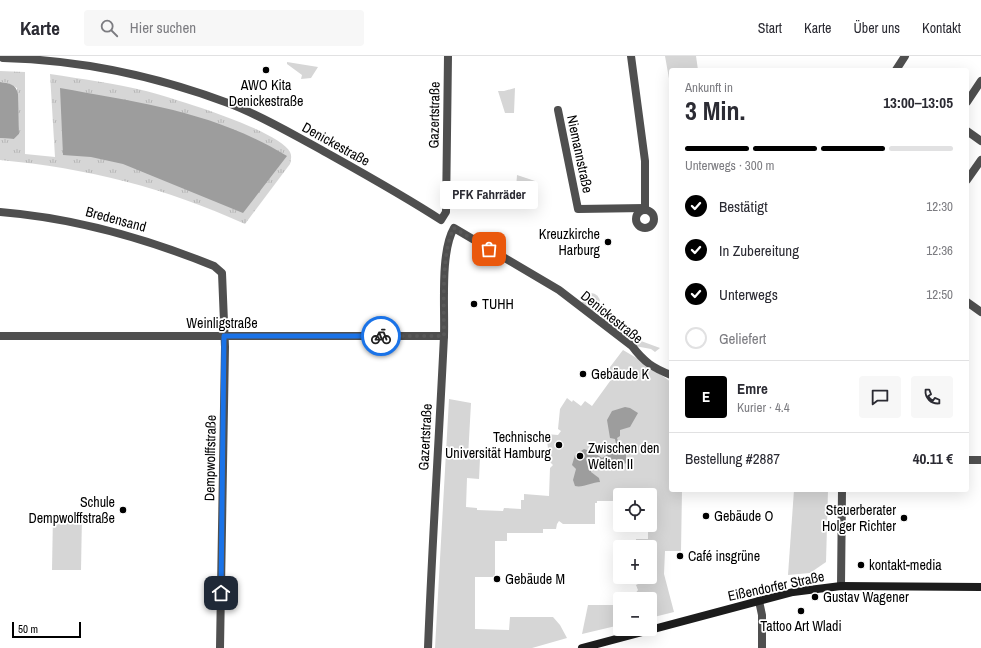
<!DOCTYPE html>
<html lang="de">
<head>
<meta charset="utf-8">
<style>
	:root { --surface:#fff; --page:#f7f7f7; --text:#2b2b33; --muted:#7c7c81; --line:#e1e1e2; --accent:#000 }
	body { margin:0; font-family:"Archivo Narrow",sans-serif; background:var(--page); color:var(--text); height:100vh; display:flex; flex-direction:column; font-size:15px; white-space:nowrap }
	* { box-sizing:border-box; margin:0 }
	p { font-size:13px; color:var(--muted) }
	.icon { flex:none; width:22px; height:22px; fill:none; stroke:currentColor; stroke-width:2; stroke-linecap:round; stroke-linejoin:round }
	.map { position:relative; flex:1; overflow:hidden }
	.panel { position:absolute; left:669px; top:12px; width:300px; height:424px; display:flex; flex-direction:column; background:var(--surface); border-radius:4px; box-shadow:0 4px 16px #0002 }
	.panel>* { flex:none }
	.buttons { position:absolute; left:613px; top:432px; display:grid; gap:8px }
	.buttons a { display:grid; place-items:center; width:44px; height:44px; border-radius:4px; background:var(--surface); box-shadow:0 4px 16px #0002; font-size:20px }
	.scale { position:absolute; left:12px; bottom:10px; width:69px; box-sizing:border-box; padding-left:4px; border:2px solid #000; border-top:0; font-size:11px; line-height:14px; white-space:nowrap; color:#000; -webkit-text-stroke:3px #fff; paint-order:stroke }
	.pin { position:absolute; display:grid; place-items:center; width:34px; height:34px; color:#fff; margin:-17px; border-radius:8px; box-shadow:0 2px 6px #0006 }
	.courier { position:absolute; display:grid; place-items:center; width:40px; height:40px; margin:-20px; border:3px solid #1a73e8; border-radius:50%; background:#fff; color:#222; box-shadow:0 1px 5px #0007 }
	.bubble { position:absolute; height:28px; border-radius:4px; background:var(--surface); box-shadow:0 4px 16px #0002; font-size:13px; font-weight:700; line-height:28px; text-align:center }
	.head em { font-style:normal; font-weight:700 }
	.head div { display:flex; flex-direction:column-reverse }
	.head { display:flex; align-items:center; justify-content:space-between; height:68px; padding:0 16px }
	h1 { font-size:26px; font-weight:700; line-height:30px }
	.bar { display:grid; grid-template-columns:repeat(4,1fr); gap:6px 4px; align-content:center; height:48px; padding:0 16px }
	.bar i { height:5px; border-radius:3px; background:var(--line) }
	.bar .current { background:var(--accent) }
	.bar p { grid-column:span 4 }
	.line { display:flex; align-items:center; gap:10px; padding:0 16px; border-top:1px solid var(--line) }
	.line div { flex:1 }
	.round { display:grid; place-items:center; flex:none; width:42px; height:42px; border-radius:4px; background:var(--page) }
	ol { padding:0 16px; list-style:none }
	li { display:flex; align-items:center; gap:12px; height:44px }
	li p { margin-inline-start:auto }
	li .icon { padding:4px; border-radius:50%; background:var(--accent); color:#fff; stroke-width:4 }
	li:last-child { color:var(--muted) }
	li i { width:22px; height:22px; border:2px solid var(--line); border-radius:50% }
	header { display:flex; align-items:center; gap:24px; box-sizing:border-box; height:56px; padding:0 20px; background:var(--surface); border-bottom:1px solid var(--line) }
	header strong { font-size:19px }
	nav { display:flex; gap:22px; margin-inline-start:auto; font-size:14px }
	.search { width:280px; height:36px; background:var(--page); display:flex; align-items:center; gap:10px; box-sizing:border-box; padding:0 14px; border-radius:4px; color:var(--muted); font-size:15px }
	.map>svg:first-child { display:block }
</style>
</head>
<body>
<header>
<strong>Karte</strong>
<div class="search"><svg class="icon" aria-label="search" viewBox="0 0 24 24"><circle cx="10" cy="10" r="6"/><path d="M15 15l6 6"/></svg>Hier suchen</div>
<nav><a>Start</a><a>Karte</a><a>Über uns</a><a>Kontakt</a></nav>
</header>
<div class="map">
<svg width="981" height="592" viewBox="0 0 981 592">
	<defs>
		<pattern id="grass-tufts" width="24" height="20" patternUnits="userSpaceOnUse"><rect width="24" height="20" fill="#d6d6d6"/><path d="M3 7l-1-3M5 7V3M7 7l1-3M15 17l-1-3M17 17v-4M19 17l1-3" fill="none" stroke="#b6b6b6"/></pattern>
	</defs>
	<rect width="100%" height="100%" fill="#fff"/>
	<g fill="url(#grass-tufts)">
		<path d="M0 15 25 16V98L55 101 50 18C82 23 114 27 146 35 172 42 279 74 290 96 292 100 291 104 290 108L245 168C166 132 87 112 0 104V82L14 83 19 78 17 32 8 27 0 26Z"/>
		<circle cx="591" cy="246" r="9"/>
		<path d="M603 257H606L639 281 641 285 660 292 655 296 651 293 635 290 603 265Z"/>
	</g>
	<g fill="#d6d6d6">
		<path d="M665 0H696L698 14H671V34Z"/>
		<path d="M287 6 318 11 311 22 301 23 302 19 287 8Z"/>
		<path d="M515 32 514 57H505L498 35H504Z"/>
		<path d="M517 119 535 125 533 138 516 133Z"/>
		<path d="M623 294 640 304 671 326V434H682L681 495H665L664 518 674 556 650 562V543H624V538H635L638 534 636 529 638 528 639 521H650V491H636V483H648V469H650V439H620V445H597V447H595V468H563L559 465 557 468 556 473H543V477H507V485H495V521H475V573L509 574 510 561H553L560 569 567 582 532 592H435L449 343 471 347 468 401 480 402 479 423 467 422 466 451 477 452V454L503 455 504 452 521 453V444H524V438L549 440 550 412 553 409 550 406 546 378 558 379 561 375 558 373 560 353 567 342 572 346 573 344 581 350 585 345 592 350 613 321 607 315Z"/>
		<path d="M794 434H828L826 506 810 517 788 519Z"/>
		<path d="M53 458H82L81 514H52Z"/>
		<path d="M588 549H620V569L582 578Z"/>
	</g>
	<g fill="#9d9d9d">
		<path d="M0 26C9 27 16 28 18 38L19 78 14 83 0 82Z"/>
		<path d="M60 32C142 47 215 56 287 100L243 157 123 108 91 101 63 99Z"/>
		<path d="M625 351 630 352 638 357 630 371 620 374V380L617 382 620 392 626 395V407L618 412 605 410 601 406 591 410V416L599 422 600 426C592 426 583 432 575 430L573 424 576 413 572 409 575 399 584 393 593 396 602 402 617 392 615 383 610 382 607 364 612 355Z"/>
	</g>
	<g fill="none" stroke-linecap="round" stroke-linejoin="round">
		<g stroke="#4f4f4f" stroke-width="8">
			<path d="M3 0V2C81 4 156 20 228 47 260 59 288 76 318 92 359 115 401 138 441 164L446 156 448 0"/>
			<path d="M631 0 645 105V154"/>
			<path d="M896 14 905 0"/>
			<path d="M967 46 981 25"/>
			<path d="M558 54 578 153 645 152"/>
			<path d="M967 75 981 85"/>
			<path d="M967 124 981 104"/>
			<circle cx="645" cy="163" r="9"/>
			<path d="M0 156C75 162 145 182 214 210L222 217 225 291 220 592"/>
			<path d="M967 246 981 256"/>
			<path d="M0 280H444"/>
			<path d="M967 404H981"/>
			<path d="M841 530 842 434"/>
			<path d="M759 545 762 559V592"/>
			<path d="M428 592C432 488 439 384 444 280 445 251 440 196 454 172L559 234 632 290C644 306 653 312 671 319"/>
		</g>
		<path stroke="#1c1c1c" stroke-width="8" d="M582 592 793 536 841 530 981 531"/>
	</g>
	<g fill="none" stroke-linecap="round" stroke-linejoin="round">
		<path stroke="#595959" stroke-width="4" stroke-dasharray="0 7.2" d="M381 280H444C444 252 441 195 454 172L489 193"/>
		<path stroke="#1a73e8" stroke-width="5" d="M221 537 224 280H381"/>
	</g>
	<g fill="#000" stroke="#fff" stroke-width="1.5">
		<circle cx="266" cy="14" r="4"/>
		<circle cx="608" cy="186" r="4"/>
		<circle cx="474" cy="248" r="4"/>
		<circle cx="583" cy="318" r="4"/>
		<circle cx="559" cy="389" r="4"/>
		<circle cx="580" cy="400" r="4"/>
		<circle cx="123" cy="454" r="4"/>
		<circle cx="706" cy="460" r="4"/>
		<circle cx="904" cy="462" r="4"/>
		<circle cx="680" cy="500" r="4"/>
		<circle cx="861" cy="509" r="4"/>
		<circle cx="497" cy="523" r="4"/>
		<circle cx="815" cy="541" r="4"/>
		<circle cx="801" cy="555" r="4"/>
	</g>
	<g text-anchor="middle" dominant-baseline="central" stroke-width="3.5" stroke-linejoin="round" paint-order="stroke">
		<g font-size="14" fill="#000" stroke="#fff" text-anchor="start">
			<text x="266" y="29" text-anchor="middle">AWO Kita<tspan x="266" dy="16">Denickestraße</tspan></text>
			<text x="600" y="178" text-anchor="end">Kreuzkirche<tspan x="600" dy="16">Harburg</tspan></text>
			<text x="482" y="248">TUHH</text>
			<text x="591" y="318">Gebäude K</text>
			<text x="551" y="381" text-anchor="end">Technische<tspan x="551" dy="16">Universität Hamburg</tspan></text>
			<text x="588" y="392">Zwischen den<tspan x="588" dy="16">Welten II</tspan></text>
			<text x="115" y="446" text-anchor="end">Schule<tspan x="115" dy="16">Dempwolffstraße</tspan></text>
			<text x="896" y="454" text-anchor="end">Steuerberater<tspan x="896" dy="16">Holger Richter</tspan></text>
			<text x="714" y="460">Gebäude O</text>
			<text x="688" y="500">Café insgrüne</text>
			<text x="869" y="509">kontakt-media</text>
			<text x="505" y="523">Gebäude M</text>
			<text x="823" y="541">Gustav Wagener</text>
			<text x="801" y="570" text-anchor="middle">Tattoo Art Wladi</text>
		</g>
		<g font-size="14" fill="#000" stroke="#fff">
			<text transform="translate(434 59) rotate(-89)">Gazertstraße</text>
			<text transform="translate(336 88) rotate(29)">Denickestraße</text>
			<text transform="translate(580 98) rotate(78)">Niemannstraße</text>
			<text transform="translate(116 163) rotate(15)">Bredensand</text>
			<text transform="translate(612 261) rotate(39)">Denickestraße</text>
			<text x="222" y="267">Weinligstraße</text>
			<text transform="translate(425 381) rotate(-87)">Gazertstraße</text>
			<text transform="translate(210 402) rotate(-89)">Dempwolffstraße</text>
			<text transform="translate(776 530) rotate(-12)">Eißendorfer Straße</text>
		</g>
	</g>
</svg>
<div class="buttons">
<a><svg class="icon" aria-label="locate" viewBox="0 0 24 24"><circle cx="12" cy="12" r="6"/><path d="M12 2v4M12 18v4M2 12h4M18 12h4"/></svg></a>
<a>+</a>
<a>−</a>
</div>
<div class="scale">50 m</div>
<div class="pin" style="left:489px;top:193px;background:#ea580c"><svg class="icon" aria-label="bag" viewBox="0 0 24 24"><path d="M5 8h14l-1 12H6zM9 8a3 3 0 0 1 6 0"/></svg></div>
<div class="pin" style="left:221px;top:537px;background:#1f2937"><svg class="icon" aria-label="home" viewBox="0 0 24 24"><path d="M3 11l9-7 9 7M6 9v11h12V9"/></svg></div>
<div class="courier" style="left:381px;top:280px"><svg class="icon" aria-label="bike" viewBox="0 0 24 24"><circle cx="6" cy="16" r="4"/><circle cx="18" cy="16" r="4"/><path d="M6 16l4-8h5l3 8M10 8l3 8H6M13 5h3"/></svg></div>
<div class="bubble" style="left:440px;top:125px;width:98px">PFK Fahrräder</div>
<section class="panel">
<div class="head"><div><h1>3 Min.</h1><p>Ankunft in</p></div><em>13:00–13:05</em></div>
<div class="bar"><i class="current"></i><i class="current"></i><i class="current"></i><i></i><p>Unterwegs · 300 m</p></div>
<ol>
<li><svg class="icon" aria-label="check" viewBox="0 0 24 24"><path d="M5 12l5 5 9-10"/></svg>Bestätigt<p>12:30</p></li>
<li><svg class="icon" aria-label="check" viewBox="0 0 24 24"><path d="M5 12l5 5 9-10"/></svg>In Zubereitung<p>12:36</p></li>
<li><svg class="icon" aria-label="check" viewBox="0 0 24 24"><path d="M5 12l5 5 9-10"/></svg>Unterwegs<p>12:50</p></li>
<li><i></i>Geliefert</li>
</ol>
<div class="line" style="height:72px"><b class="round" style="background:var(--accent);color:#fff">E</b><div><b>Emre</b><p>Kurier · 4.4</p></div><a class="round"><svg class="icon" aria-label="chat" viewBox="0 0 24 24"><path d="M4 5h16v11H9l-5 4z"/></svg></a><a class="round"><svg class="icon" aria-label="phone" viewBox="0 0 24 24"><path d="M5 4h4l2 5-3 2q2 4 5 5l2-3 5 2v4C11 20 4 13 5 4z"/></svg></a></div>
<div class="line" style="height:52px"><div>Bestellung #2887</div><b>40.11 €</b></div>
</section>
</div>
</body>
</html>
